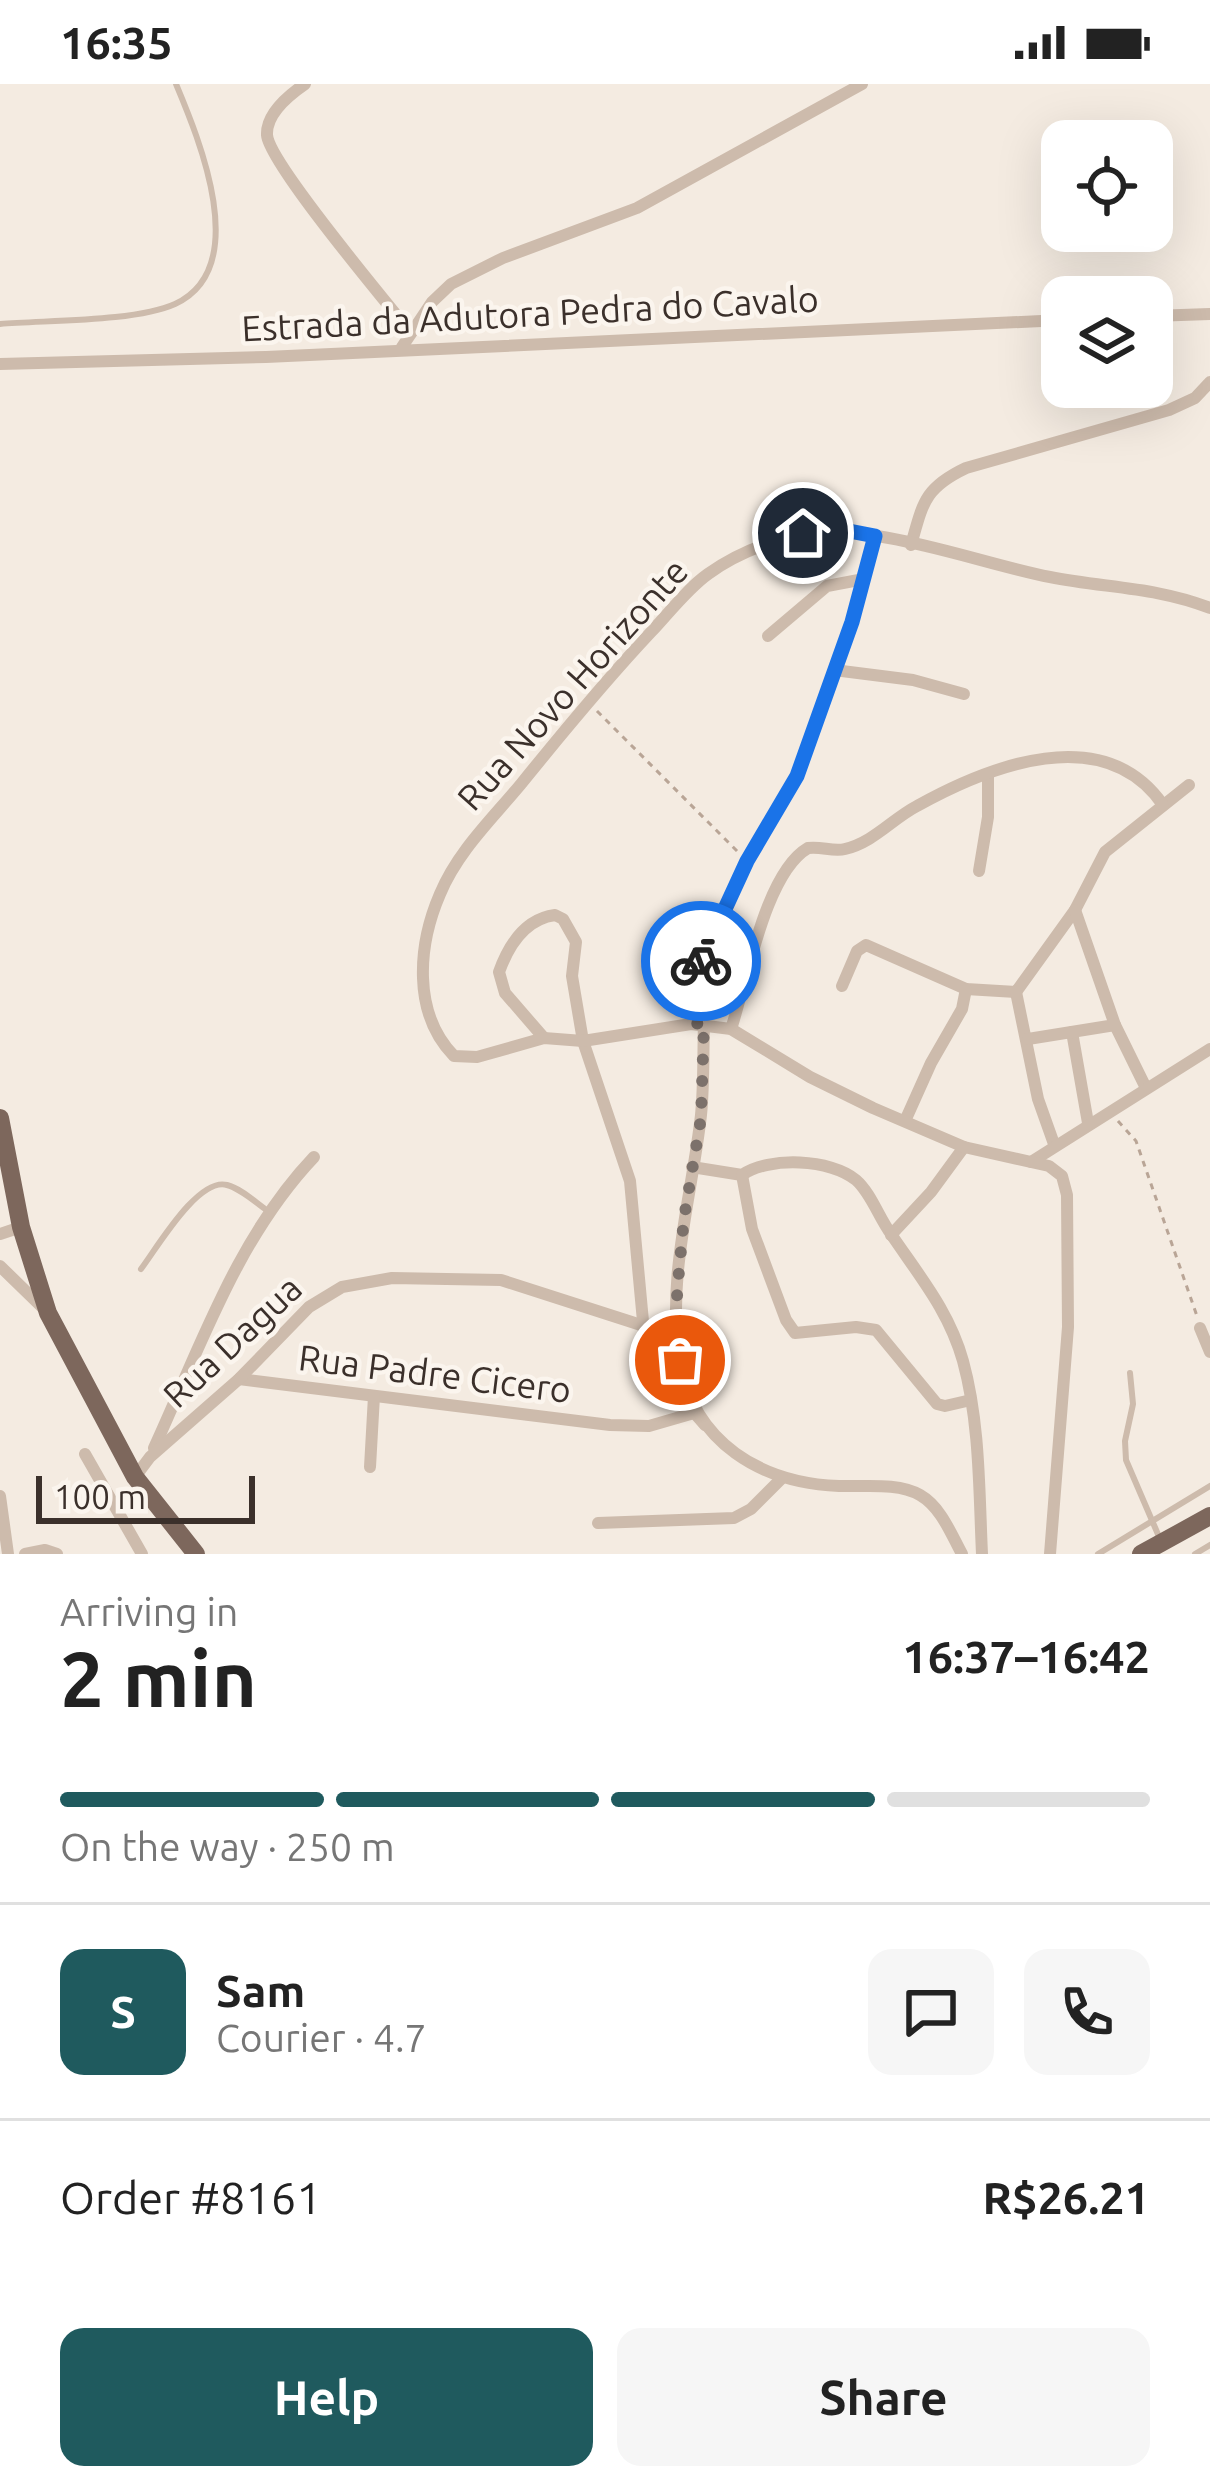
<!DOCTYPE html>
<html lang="en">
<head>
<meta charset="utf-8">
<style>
	:root { --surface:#fff; --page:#f6f6f6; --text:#222; --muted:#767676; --line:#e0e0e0; --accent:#1f5a5e }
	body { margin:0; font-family:Ubuntu,sans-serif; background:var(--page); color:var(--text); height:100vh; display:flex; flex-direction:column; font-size:45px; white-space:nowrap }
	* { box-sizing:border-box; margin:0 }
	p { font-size:39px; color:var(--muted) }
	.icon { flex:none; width:66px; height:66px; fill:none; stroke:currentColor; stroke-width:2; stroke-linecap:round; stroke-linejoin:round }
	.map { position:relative; height:1470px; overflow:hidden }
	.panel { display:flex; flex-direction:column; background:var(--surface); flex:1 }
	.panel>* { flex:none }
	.controls { position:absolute; left:1041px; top:36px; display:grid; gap:24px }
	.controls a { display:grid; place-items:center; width:132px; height:132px; border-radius:24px; background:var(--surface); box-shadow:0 12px 48px #0002; font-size:60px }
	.scale { position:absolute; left:36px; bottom:30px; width:219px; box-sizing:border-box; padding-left:12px; border:6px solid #3b302b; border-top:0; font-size:33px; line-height:42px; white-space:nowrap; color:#3b302b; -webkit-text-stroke:9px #fbf5ee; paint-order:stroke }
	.pin { position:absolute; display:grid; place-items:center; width:102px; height:102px; color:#fff; margin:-51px; border:6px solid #fff; border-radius:50%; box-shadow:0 3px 12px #0007 }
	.courier { position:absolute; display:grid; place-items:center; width:120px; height:120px; margin:-60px; border:9px solid #1a73e8; border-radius:50%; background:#fff; color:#222; box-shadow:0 3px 15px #0007 }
	.head em { font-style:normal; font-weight:700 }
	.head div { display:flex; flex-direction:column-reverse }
	.head { display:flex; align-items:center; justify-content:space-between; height:204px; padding:0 60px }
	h1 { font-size:78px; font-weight:700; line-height:90px }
	.bar { display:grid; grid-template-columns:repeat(4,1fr); gap:18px 12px; align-content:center; height:144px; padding:0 60px }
	.bar i { height:15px; border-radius:9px; background:var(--line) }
	.bar .current { background:var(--accent) }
	.bar p { grid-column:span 4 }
	.line { display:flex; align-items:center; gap:30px; padding:0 60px; border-top:3px solid var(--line) }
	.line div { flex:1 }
	.round { display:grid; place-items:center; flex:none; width:126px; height:126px; border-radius:24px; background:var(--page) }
	.button { display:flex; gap:24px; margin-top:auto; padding:24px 60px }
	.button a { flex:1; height:138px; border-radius:24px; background:var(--accent); color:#fff; font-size:48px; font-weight:700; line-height:138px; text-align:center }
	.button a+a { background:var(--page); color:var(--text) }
	.status { display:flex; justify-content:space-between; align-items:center; height:84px; padding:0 60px; background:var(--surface); direction:ltr }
	.status svg { height:33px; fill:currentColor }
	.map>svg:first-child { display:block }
</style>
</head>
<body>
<div class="status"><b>16:35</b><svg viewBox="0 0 49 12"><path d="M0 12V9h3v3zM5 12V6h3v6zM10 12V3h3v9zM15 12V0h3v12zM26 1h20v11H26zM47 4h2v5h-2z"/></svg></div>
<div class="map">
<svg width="1210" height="1470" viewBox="0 0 1210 1470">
	<rect width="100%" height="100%" fill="#f4ebe1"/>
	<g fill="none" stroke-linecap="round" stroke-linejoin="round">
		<g stroke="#b9a596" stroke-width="3" stroke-dasharray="6 6" stroke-linecap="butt">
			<path d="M597 627 738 768"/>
			<path d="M1118 1037 1136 1057 1197 1232"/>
		</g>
		<g stroke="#cdbbac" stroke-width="6">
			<path d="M0 240C46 236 135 238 175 220 253 184 199 55 176 0"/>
			<path d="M141 1185C157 1164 198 1093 227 1101 242 1105 256 1119 268 1127"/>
			<path d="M1130 1289 1133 1320 1125 1357 1126 1376 1160 1455"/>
			<path d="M1098 1470 1210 1402"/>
			<path d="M1195 1470 1210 1461"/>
		</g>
		<g stroke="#cdbbac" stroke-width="12">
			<path d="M305 0C289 11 266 30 267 51 269 79 387 219 411 249"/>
			<path d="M1152 232 1210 230"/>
			<path d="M402 263 432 218 451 200 503 174 637 124 862 0"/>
			<path d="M0 280 266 273 1062 236"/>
			<path d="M911 461C923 419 924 404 966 384L1169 326 1195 314 1210 298"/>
			<path d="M768 552 827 502 864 495"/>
			<path d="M834 586 913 596 964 610"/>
			<path d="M979 787 988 733V692"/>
			<path d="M842 902 857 867 866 861 966 905 1016 908 1075 826 1105 768 1189 701"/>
			<path d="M1016 908 1038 1015 1054 1060"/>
			<path d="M704 939C703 970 704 1001 701 1031 692 1112 666 1195 680 1278 694 1359 761 1399 839 1402 863 1403 898 1398 920 1411 941 1423 951 1450 962 1470"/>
			<path d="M691 940 703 873 747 777 797 692 852 538 875 452"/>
			<path d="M1115 941 1146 1004"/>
			<path d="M731 945C747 897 765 789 808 764 821 762 833 768 845 765 874 758 892 735 917 722 989 682 1104 636 1163 721"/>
			<path d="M1072 948 1088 1039"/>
			<path d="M544 954 505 909 499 888C509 860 525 835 555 831L563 835 576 858 572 892 583 957 630 1097 645 1259 666 1296 705 1341"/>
			<path d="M1028 955 1115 941 1075 826"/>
			<path d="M905 1037 931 979 962 925 966 905"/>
			<path d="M1031 1078 1210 965"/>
			<path d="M692 1083 742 1091C769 1072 831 1075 856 1096 871 1109 879 1134 891 1150 920 1193 949 1227 963 1277 980 1339 979 1407 982 1470"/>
			<path d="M742 1091 752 1145 786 1236 795 1249 856 1243 876 1246 937 1320 945 1322 971 1316"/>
			<path d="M0 1150 21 1143"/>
			<path d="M891 1151 931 1108 964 1063"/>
			<path d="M0 1182 42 1223"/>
			<path d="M1200 1244 1210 1268"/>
			<path d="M239 1295 610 1341 649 1342 694 1329"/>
			<path d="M154 1364C200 1264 237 1154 314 1073"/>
			<path d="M85 1370 142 1470"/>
			<path d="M370 1383 374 1312"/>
			<path d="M135 1393 150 1373 239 1295 309 1223 342 1203 392 1194 501 1196 641 1241"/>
			<path d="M0 1412 8 1470"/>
			<path d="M598 1439 734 1434 751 1425 782 1394"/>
			<path d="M25 1470 45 1466 57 1470"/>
			<path d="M1050 1470 1068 1243 1067 1111 1062 1092 1049 1082 964 1063 873 1024 810 993 731 945 691 940 583 957 544 954 477 973 454 972C412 929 418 861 440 810 458 767 492 735 521 700 563 648 605 597 651 548 669 529 687 505 708 490 730 474 758 462 782 455 860 431 971 478 1050 493 1105 504 1157 503 1210 524"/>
		</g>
		<g stroke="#7d675c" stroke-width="18">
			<path d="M0 1034 21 1143 48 1229 135 1393 196 1470"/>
			<path d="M1141 1470 1210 1432"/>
		</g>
	</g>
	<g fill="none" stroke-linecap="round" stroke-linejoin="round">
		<path stroke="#7c716b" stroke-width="12" stroke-dasharray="0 21.6" d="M680 1276 677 1209 684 1134 701 1034 704 939 691 940 701 877"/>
		<path stroke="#1a73e8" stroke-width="15" d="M701 877 747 777 797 692 852 538 875 452 844 446 803 449"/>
	</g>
	<g text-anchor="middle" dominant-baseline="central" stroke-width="9" stroke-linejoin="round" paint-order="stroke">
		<g font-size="36" fill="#3b302b" stroke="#fbf5ee">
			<text transform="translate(530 229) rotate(-3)">Estrada da Adutora Pedra do Cavalo</text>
			<text transform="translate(572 600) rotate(-48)">Rua Novo Horizonte</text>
			<text transform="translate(232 1257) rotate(-43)">Rua Dagua</text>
			<text transform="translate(435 1289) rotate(7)">Rua Padre Cicero</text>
		</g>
	</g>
</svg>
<div class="controls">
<a><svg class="icon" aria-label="locate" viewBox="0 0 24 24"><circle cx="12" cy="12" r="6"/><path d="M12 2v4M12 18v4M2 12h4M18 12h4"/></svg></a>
<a><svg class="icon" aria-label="layers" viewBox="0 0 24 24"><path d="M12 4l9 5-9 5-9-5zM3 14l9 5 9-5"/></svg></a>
</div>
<div class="scale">100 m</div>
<div class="pin" style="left:680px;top:1276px;background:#ea580c"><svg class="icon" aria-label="bag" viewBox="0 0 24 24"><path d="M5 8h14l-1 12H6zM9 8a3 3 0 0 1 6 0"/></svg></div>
<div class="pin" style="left:803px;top:449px;background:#1f2937"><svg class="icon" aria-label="home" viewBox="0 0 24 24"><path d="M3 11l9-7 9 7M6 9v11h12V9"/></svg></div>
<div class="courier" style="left:701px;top:877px"><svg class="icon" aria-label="bike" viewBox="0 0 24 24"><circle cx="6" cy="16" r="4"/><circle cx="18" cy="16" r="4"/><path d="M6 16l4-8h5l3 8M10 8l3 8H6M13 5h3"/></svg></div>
</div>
<section class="panel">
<div class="head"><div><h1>2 min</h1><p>Arriving in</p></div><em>16:37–16:42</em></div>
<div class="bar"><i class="current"></i><i class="current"></i><i class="current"></i><i></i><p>On the way · 250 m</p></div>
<div class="line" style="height:216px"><b class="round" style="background:var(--accent);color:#fff">S</b><div><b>Sam</b><p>Courier · 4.7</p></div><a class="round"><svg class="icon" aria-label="chat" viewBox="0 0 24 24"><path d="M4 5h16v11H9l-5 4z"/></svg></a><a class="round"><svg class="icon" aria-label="phone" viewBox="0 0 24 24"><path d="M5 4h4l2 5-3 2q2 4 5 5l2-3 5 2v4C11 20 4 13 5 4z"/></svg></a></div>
<div class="line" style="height:156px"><div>Order #8161</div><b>R$26.21</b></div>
<div class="button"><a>Help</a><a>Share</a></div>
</section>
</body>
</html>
